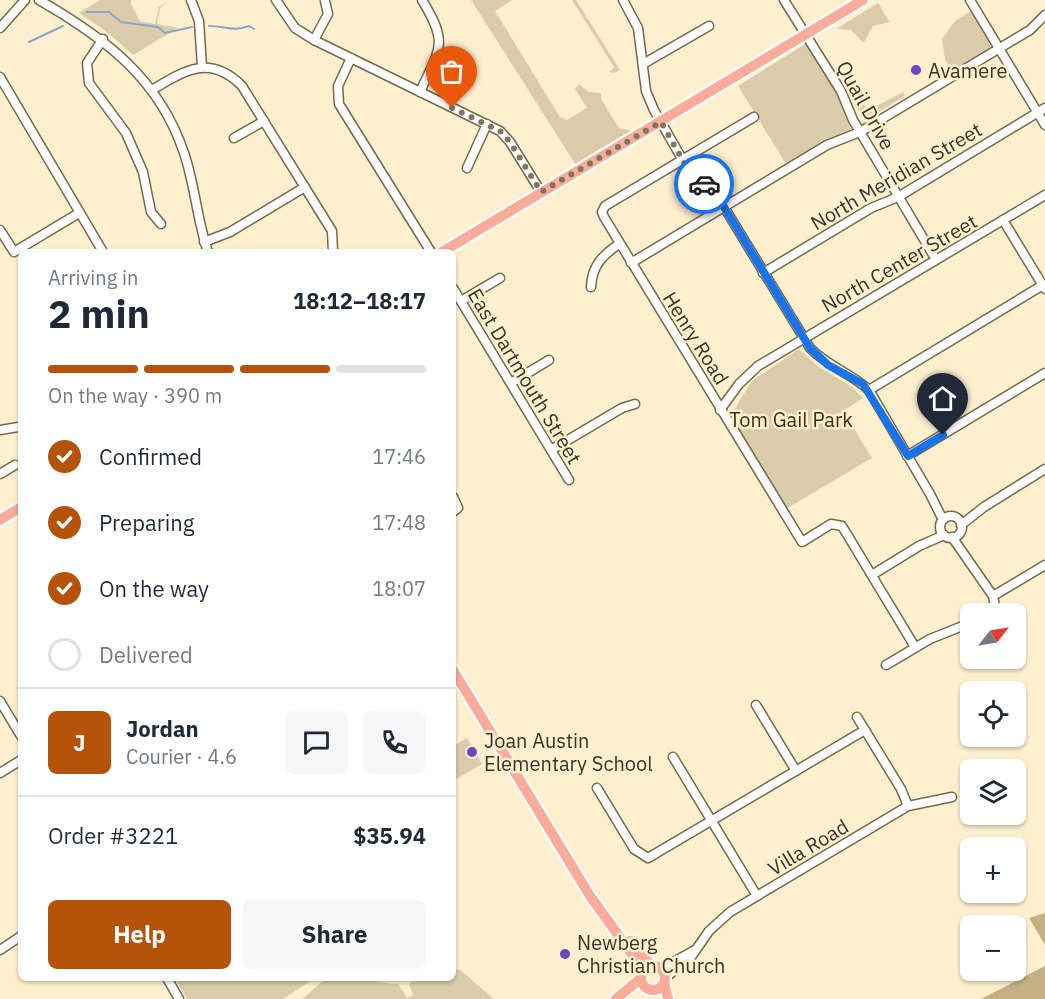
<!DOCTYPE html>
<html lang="en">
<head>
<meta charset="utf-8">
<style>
	:root { --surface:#fff; --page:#f6f6f7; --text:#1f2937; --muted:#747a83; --line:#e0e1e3; --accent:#b45309 }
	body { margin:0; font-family:"IBM Plex Sans",sans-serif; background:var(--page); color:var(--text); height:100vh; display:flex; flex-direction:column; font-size:22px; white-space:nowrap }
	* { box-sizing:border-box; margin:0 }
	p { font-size:20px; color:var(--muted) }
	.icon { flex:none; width:33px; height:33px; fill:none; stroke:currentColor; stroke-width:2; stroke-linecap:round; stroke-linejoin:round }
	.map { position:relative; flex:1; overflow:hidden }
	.details { position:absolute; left:18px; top:249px; width:438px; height:732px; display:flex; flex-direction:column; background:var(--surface); border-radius:9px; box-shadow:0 2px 4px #0004 }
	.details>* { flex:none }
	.needle { width:39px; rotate:59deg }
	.buttons { position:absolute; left:960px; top:603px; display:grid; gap:12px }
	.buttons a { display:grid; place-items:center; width:66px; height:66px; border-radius:9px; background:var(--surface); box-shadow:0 2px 4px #0004; font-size:30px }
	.pin { position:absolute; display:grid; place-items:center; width:51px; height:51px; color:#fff; margin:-62px -26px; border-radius:50% 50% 50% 0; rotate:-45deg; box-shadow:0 0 6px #0007 }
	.pin .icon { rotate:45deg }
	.courier { position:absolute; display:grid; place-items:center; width:60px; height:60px; margin:-30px; border:4px solid #1a73e8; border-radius:50%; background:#fff; color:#222; box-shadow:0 2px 8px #0007 }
	.head em { font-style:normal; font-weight:700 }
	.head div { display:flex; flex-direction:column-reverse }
	.head { display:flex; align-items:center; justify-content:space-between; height:102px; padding:0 30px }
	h1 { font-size:39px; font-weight:700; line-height:45px }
	.bar { display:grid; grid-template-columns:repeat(4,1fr); gap:9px 6px; align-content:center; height:72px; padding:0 30px }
	.bar i { height:8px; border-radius:4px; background:var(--line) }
	.bar .current { background:var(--accent) }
	.bar p { grid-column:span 4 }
	.line { display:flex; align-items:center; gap:15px; padding:0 30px; border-top:2px solid var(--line) }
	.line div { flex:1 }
	.round { display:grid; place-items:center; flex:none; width:63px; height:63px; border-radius:9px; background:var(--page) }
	ol { padding:0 30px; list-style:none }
	li { display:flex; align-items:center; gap:18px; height:66px }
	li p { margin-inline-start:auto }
	li .icon { padding:6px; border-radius:50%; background:var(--accent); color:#fff; stroke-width:4 }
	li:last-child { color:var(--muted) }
	li i { width:33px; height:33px; border:3px solid var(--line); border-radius:50% }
	.cta { display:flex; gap:12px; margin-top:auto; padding:12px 30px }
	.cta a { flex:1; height:69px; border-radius:9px; background:var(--accent); color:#fff; font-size:24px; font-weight:700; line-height:69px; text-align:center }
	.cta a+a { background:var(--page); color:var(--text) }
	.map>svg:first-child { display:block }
</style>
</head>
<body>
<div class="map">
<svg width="1045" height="999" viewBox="0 0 1045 999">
	<rect width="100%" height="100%" fill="#fef0cf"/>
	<g fill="#daccaa">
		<path d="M100 0H131V4L140 21 155 24 159 7 168 2 160 8 157 24 178 28 133 55 107 32 79 13Z"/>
		<path d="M471 0H512L495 11 560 117 567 120 587 108 575 89 579 84 589 92 601 93V99L619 128 632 131 576 165Z"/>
		<path d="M572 0H576L620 70 614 73 609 72 614 67Z"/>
		<path d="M878 3 890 22 873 26 864 43 851 30 836 29Z"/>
		<path d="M971 11 990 44V48L953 71 945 60 942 39 955 21Z"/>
		<path d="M805 44 808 45 837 92 851 130 786 164 738 86Z"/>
		<path d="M903 92 905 96 864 121 850 95 857 96 856 101 871 109Z"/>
		<path d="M799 349 816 365 852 387 863 398 843 411 872 458 786 509 730 416 752 381Z"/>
		<path d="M467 738 482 764 453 781V746Z"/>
		<path d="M453 969 460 970 494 999H302C309 994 321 981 328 978 343 971 380 985 398 984L407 998 413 995 409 984 417 978H453Z"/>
		<path d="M175 978H315L283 999H187Z"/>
	</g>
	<g fill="#c4b082">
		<path d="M1045 913V945L1029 918Z"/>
		<path d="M1045 966V999H981Z"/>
	</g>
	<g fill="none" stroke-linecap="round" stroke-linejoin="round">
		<g stroke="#8da4cd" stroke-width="2">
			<path d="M87 12H109L121 22 158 27 165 33 192 27"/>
			<path d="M209 26C226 26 232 32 249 26L254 29"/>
			<path d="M29 42 63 26"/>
		</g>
		<g stroke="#75694c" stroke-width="11">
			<g id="minor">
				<path d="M39 0C105 38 159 78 184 153 195 185 197 220 208 252"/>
				<path d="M191 0 199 21 202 67"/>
				<path d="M276 0 295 28 314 40 500 131 510 142 541 192"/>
				<path d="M623 0 638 28 646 91 654 110 689 171 724 207 810 348C827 366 851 373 869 390L930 494 943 520"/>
				<path d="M784 0 841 91 853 120 935 258"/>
				<path d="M970 0 1045 125"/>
				<path d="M0 28 25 0"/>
				<path d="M103 39 87 63 89 83 126 133 143 172 151 212 161 224"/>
				<path d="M314 40 328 14 325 1"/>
				<path d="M351 58 338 86 339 104 431 252"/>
				<path d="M643 64 709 26"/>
				<path d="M0 77 103 252"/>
				<path d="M152 90C185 70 210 54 242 86L332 231 333 252"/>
				<path d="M420 92C440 48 449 44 422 0"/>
				<path d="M754 117 605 206 602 212 604 217 802 542 831 524 842 526 915 647"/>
				<path d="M234 138 264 121"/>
				<path d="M467 168 487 124"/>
				<path d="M1003 220 1045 289"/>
				<path d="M0 230 14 252 79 213"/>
				<path d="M204 242 230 232 305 187"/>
				<path d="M631 263 827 145 860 132 1030 30 1045 15"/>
				<path d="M763 273 871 208 898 197 1045 108"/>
				<path d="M591 287C592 265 603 255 619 244"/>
				<path d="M453 288 569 480"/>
				<path d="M461 301 500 278"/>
				<path d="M511 383 549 360"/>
				<path d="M869 390 1043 285"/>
				<path d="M720 410 739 384 758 366 1045 195"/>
				<path d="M0 430 18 427"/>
				<path d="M551 450 622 408 635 404"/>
				<path d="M907 456 1045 373"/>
				<path d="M0 474 15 465"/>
				<path d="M453 497 458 508 453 512"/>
				<circle cx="951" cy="527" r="11"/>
				<path d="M961 525 984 507 1045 469"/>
				<path d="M952 537 993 596 995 606 986 614"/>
				<path d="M872 575 919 546 944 535"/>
				<path d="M993 596 1045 565"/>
				<path d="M886 665 930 639 970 623"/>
				<path d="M0 701 21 736"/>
				<path d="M756 705 796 771"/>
				<path d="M857 717 901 789 908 806"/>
				<path d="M673 757 757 896"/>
				<path d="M0 773 21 760"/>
				<path d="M597 788 634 849 648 858 865 730"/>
				<path d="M0 950 21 936"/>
				<path d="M656 967 666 966 695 950"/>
				<path d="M167 978 179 999"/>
				<path d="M664 979 691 957 709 931 730 912 908 806 952 797"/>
			</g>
		</g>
		<g stroke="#fff" stroke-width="14">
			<g id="major">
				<path d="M442 252 863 0"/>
				<path d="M0 520 21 507"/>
				<path d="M453 670 590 896 637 961 642 975"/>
				<path d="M630 941 653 967"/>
				<circle cx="653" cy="978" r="12"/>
				<path d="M664 983 668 999"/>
				<path d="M616 999 641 978"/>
			</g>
		</g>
		<use href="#minor" stroke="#fff" stroke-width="8"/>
		<use href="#major" stroke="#f8ac99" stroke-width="10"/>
	</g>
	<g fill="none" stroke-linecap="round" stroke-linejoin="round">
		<path stroke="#7f7662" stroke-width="6" stroke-dasharray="0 10.8" d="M452 108 500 131 510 142 541 192 661 122 686 166 704 184"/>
		<path stroke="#1a73e8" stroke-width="8" d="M704 184 724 207 810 348 828 365 863 384 908 456 943 435"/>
	</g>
	<g fill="#6e45be" stroke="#fef0cf" stroke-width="2">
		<circle cx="916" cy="70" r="6"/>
		<circle cx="472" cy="752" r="6"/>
		<circle cx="565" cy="954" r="6"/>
	</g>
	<g text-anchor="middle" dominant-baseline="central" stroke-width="5" stroke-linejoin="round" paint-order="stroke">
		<g font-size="20" fill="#3a3428" stroke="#fef0cf" text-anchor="start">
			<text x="928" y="70">Avamere</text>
			<text x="484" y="740">Joan Austin<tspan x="484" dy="23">Elementary School</tspan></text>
			<text x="577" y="942">Newberg<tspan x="577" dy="23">Christian Church</tspan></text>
		</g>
		<g font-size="20" fill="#3a3428" stroke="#fef0cf">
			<text transform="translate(866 105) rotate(61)">Quail Drive</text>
			<text transform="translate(896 176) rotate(-30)">North Meridian Street</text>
			<text transform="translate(899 263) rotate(-30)">North Center Street</text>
			<text transform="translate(696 338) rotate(58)">Henry Road</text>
			<text transform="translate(525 376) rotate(59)">East Dartmouth Street</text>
			<text transform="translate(808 847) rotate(-31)">Villa Road</text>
		</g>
		<g font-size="20" fill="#3f3009" stroke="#fef0cf">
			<text x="791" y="419">Tom Gail Park</text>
		</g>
	</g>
</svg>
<div class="buttons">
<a><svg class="needle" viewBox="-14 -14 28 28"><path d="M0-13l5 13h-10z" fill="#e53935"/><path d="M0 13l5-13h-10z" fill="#747a83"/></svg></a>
<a><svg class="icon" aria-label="locate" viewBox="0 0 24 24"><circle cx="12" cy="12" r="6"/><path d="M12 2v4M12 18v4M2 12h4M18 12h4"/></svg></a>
<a><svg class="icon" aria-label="layers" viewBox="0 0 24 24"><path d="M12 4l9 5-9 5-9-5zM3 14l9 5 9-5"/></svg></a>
<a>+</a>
<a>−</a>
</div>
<div class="pin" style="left:452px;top:108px;background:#ea580c"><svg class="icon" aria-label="bag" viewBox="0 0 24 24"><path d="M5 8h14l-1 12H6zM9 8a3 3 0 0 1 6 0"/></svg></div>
<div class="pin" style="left:943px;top:435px;background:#1f2937"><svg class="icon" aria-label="home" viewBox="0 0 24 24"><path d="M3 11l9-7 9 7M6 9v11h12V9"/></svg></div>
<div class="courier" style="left:704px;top:184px"><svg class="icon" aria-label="car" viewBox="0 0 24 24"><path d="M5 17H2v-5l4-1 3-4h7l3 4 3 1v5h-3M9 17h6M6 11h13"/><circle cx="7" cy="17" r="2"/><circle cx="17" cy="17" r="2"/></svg></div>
<section class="details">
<div class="head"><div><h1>2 min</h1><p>Arriving in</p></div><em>18:12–18:17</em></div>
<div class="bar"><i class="current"></i><i class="current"></i><i class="current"></i><i></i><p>On the way · 390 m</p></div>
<ol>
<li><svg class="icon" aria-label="check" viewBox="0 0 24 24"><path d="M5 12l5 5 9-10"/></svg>Confirmed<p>17:46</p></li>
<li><svg class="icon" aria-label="check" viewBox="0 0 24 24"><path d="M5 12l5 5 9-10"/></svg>Preparing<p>17:48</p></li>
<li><svg class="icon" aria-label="check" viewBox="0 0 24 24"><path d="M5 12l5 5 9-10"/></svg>On the way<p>18:07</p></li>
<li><i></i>Delivered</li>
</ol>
<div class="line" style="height:108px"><b class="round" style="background:var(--accent);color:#fff">J</b><div><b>Jordan</b><p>Courier · 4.6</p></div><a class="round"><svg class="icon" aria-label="chat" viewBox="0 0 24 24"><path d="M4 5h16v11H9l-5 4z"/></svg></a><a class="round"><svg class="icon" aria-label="phone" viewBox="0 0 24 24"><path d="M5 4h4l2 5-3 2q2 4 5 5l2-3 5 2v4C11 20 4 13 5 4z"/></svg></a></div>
<div class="line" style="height:78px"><div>Order #3221</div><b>$35.94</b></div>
<div class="cta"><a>Help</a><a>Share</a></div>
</section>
</div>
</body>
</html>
